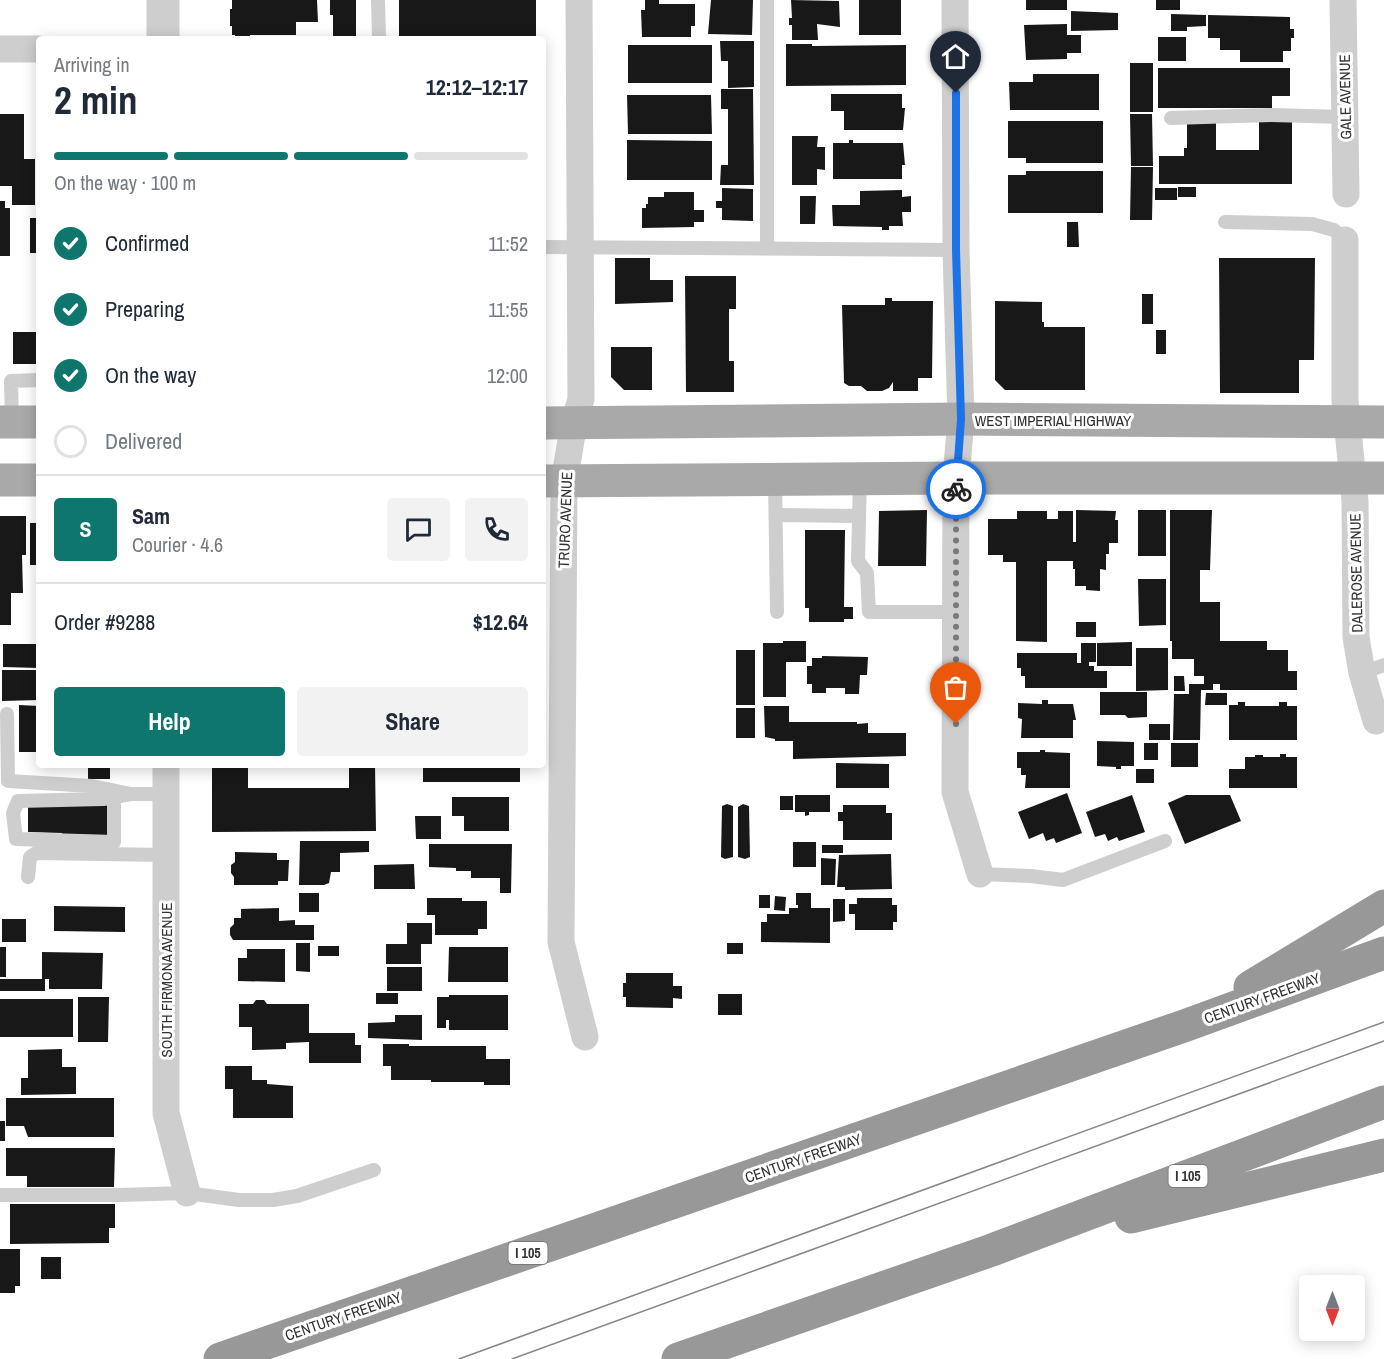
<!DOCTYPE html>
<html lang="en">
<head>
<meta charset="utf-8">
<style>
	:root { --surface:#fff; --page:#f2f2f3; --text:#1f2937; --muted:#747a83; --line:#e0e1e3; --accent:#0f766e }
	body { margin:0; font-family:"Archivo Narrow",sans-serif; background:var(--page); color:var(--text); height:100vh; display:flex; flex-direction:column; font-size:22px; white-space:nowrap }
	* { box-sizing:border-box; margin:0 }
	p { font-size:20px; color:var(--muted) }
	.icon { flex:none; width:33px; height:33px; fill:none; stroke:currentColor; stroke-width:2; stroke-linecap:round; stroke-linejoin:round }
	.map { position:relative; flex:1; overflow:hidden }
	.details { position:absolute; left:36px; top:36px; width:510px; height:732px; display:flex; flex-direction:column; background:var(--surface); border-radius:6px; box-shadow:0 3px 15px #0003 }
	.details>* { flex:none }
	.needle { width:39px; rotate:180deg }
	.buttons { position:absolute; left:1299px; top:1275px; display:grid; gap:12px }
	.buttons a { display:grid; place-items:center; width:66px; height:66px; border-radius:6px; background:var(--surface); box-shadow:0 3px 15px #0003; font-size:30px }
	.pin { position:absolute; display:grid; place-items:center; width:51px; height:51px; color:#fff; margin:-62px -26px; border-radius:50% 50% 50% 0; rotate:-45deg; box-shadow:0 0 6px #0007 }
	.pin .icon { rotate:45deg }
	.courier { position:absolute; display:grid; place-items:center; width:60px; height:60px; margin:-30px; border:4px solid #1a73e8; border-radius:50%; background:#fff; color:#222; box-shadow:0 2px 8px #0007 }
	.overview em { font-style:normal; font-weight:800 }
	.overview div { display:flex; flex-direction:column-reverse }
	.overview { display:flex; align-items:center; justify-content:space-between; height:102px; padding:0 18px }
	h1 { font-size:39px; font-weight:800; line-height:45px }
	.bar { display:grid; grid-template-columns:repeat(4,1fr); gap:9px 6px; align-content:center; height:72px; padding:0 18px }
	.bar i { height:8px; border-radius:4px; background:var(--line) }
	.bar .active { background:var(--accent) }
	.bar p { grid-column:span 4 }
	.line { display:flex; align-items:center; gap:15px; padding:0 18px; border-top:2px solid var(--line) }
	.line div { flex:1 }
	.round { display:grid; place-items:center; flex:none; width:63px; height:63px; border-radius:6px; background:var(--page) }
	ol { padding:0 18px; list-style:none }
	li { display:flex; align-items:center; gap:18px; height:66px }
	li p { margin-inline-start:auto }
	li .icon { padding:6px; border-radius:50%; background:var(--accent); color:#fff; stroke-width:4 }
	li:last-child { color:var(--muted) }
	li i { width:33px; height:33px; border:3px solid var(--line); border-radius:50% }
	.primary-button { display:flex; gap:12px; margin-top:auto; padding:12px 18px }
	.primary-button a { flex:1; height:69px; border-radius:6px; background:var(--accent); color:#fff; font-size:24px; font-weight:800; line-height:69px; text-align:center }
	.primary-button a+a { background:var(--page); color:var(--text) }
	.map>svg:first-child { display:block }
</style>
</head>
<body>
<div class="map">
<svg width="1384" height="1359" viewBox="0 0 1384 1359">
	<rect width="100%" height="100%" fill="#fff"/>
	<g fill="#181818">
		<path d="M232 0H317L318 22H296V35H250V39H235V35H232V26H230V9H232Z"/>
		<path d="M330 0H356V39H333V15H330Z"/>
		<rect x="399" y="0" width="137" height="39"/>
		<path d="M645 0H659V4H695V26H691V37H642L641 10H645Z"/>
		<path d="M711 0H753L752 35 708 34Z"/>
		<path d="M791 0 839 1 840 27 817 24 818 40H792V25H789V18H792Z"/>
		<rect x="859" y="0" width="42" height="35"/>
		<rect x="1026" y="0" width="41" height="10"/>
		<rect x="1156" y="0" width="24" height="10"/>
		<path d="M1071 11 1118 13V30L1071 31Z"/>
		<path d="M1171 14 1206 15V26L1187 27V31H1171Z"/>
		<path d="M1208 15 1290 17V29H1294V38H1291V51H1283V62H1240V50H1220V38H1208Z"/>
		<path d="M1067 24V35H1081V53H1067V59L1026 60 1024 25Z"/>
		<rect x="1158" y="37" width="28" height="24"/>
		<path d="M720 41H754V87L728 88V61H721Z"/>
		<path d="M786 44H812V46L906 45V85L786 86Z"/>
		<rect x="628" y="45" width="84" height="38"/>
		<rect x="1130" y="63" width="23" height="49"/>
		<path d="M1158 68H1290V96H1272V108H1158Z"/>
		<path d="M1033 74H1099V110H1010L1009 82H1033Z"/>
		<path d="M721 89H753L754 185H720L721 165H728V109H721Z"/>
		<path d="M831 94H902V108H905L903 130H844V111H831Z"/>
		<path d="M627 95H711L712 134H628Z"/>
		<path d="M0 114H24V159H35V205H12V186H0Z"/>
		<path d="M1130 114H1152L1153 166H1131Z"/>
		<path d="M1187 120H1216V150H1259V120H1292V184H1159V156H1184V148H1187Z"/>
		<path d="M1008 121H1103V163H1026V158H1008Z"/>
		<path d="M792 136H818L817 147H825V170L817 169V185H792Z"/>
		<path d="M627 140 712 141V180H627Z"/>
		<path d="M849 140H853V143H903L905 165H902V179H833V143H849Z"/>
		<path d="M1131 167H1153L1152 220H1130Z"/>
		<path d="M1026 171H1103V213H1008V175H1026Z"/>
		<rect x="1178" y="187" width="18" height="10"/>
		<path d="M722 188 753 189V221L722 220V208H716V201H722Z"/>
		<rect x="1155" y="188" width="22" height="12"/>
		<path d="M902 190V197L911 196V212H902L903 226H889V230H882V227L833 226 832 205H860V191Z"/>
		<path d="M664 192H694V210H704V222H694V227L642 228V208H646V204H648V197H664Z"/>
		<path d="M800 196H816L815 224H800Z"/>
		<path d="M0 201H5V208H10V256H0Z"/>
		<rect x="30" y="218" width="9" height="35"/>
		<path d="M1067 222H1078L1079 247H1067Z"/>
		<path d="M615 258H650V280H673V302L615 304Z"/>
		<path d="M1219 258H1315L1314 360H1299V393H1220Z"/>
		<path d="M685 276H736V309H729V361H734V392H686Z"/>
		<rect x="1142" y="294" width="11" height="30"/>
		<path d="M885 298H892V301H933L932 378H918V391H893V382L889 388 882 391H867L861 386H849L844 383 842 305H885Z"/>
		<path d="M995 301 1042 302V322H1044V327H1085V390H1005L995 380Z"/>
		<rect x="1156" y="330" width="10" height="24"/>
		<rect x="13" y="332" width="26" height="32"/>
		<path d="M611 347H652V390H624L611 377Z"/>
		<path d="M543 355H546V372L543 380Z"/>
		<path d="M927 510 926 566H878L879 511Z"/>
		<path d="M1076 510 1116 511 1115 520H1118V543H1109V554H1106V570L1100 569V591L1086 590V586H1075V569H1073V561H1047V642L1016 641V562H1003V555H988V519H1017V511H1047V519H1058V511H1073V542H1076Z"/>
		<rect x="1138" y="510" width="28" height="46"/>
		<path d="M1170 510H1212L1210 570H1200V602H1220V641H1267V650H1288V671H1297V690H1220V684H1213V690H1201L1200 740H1173L1174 694H1189V684H1204V676H1194V659H1172V641H1170Z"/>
		<path d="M0 516H26V555H22L23 593H11V625H0Z"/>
		<rect x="30" y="523" width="9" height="42"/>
		<path d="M805 530H845L844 607H853V619H844V622H809V608H805Z"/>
		<path d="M1138 579H1166V625L1139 626Z"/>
		<rect x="1076" y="622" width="20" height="15"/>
		<path d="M783 641H806V662H786V697H763V643H783Z"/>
		<path d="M1132 642V666H1097V643Z"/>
		<path d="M1081 643H1096V662H1089V666H1094V671H1107V688H1025V676H1021V668H1017V653H1077V663H1081Z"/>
		<path d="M3 644H39V668L3 667Z"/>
		<path d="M1136 648H1168V690L1136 691Z"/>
		<rect x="736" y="650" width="19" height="55"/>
		<path d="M822 656 868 657 867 675H860L859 694H845V688H826V693H812V684H807V666H812V658H822Z"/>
		<path d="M2 670H39V700L2 701Z"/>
		<path d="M1174 676H1184L1185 691H1174Z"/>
		<path d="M1100 692H1147V717L1128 718 1125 715H1100Z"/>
		<path d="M1206 693H1227V705H1205Z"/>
		<path d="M1042 700H1048V704H1073L1076 720H1073V738H1021L1022 719 1018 718V703L1042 704Z"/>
		<path d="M1238 702H1245V706H1279V702H1287V706H1297V740H1229V705H1238Z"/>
		<path d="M19 705 39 706V752H19Z"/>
		<path d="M764 706H789V722H857V724L868 723V733H906V756L793 759V741H775V739L765 737Z"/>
		<rect x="736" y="708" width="19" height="30"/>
		<rect x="1149" y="724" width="21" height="16"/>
		<path d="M1097 741 1134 742V766H1121V769H1116V767L1097 766Z"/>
		<rect x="1144" y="743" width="14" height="17"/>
		<rect x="1171" y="743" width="27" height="24"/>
		<path d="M1040 750H1045V752L1070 753V788H1025L1026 775H1021V768H1017V752H1040Z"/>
		<path d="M1280 754H1286V757H1297V788H1229V769H1245V757H1255V755H1263V757H1280Z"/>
		<path d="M836 763 889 764V788H836Z"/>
		<rect x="88" y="765" width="22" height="14"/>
		<path d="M212 765H248V788H349V765H375L376 831 212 832Z"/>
		<rect x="423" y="765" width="97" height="17"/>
		<rect x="1136" y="769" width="18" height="14"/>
		<path d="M1067 793 1082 833 1056 843 1054 838 1046 841 1043 833 1029 839 1018 812Z"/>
		<path d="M795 795H830V812H809V815L805 816V812H795Z"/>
		<path d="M1132 795 1145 832 1119 841 1117 837 1108 841 1105 834 1095 837 1086 812Z"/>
		<path d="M1186 795H1230L1241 821 1185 844 1168 803Z"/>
		<rect x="780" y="796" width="13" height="14"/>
		<path d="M452 797H509V831H464V816H452Z"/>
		<path d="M28 804H108V838L62 835V833L28 832Z"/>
		<path d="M727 804 733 806V857L725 859 721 857 722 806Z"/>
		<path d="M743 804 749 806 750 857 745 859 738 857V807Z"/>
		<path d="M843 805H886V813H892V840H843V821H838V812H843Z"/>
		<path d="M415 816H441V839H416Z"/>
		<path d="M300 841H369V852L340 853V872H331L329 883 324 885H299Z"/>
		<rect x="793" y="842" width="23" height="25"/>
		<path d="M429 844H512L511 893H500V878H471V871H456V868L429 867Z"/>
		<rect x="822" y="845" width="21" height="8"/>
		<path d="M235 852 277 853V860H289L288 881H278V885H234V877L231 873V865L235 862Z"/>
		<path d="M891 854 892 889 845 890V887H837L839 855Z"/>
		<path d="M821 858 836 859 835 885H821Z"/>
		<path d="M414 864 415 889H374V865Z"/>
		<rect x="299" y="893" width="20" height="19"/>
		<path d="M796 893H811V908H830V943L761 942V922H767V914H789V908H798V905H796Z"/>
		<rect x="759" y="895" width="11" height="13"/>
		<path d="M775 896 786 897 785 911 774 910Z"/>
		<path d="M427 898H462V901H487V929H478V935H435V915H427Z"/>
		<path d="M857 898H892V905H897V922H893V930H855V914H849V904H857Z"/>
		<path d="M833 899H845V921L833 922Z"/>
		<path d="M54 906 125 907V932L54 931Z"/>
		<path d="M279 908V921L295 920V925H314V940H233L230 935V928L234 924V918H241V909Z"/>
		<rect x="2" y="919" width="24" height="23"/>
		<path d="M407 923H432V944H421V964H386V944H407Z"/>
		<path d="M296 943H310V972L296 971Z"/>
		<rect x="727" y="943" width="16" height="11"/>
		<rect x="318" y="946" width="21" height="10"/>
		<rect x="0" y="947" width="6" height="30"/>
		<path d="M449 947H508V982H448Z"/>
		<path d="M247 949H285V982L238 981V958H247Z"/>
		<path d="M42 952 103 953 102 989H49V979H45V991H0V979H42Z"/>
		<rect x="387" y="967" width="35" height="24"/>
		<path d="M626 973H673V986H682V999L673 998V1008L626 1007V997H623V983H626Z"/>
		<rect x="376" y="993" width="22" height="11"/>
		<rect x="718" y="994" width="24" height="21"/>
		<path d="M449 995H508V1030H449V1020H446V1028H437V997H449Z"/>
		<path d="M78 997H109L108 1042H78Z"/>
		<rect x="0" y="999" width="73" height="38"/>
		<path d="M256 1000H264L267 1004H309V1033H355V1045H361V1063H309V1042L286 1043V1049L252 1050V1027H239V1004H253Z"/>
		<path d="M395 1015H422V1040L368 1038V1023L395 1022Z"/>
		<path d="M383 1044H409V1046H486V1059H510V1085H484V1082H431V1080H391V1066H383Z"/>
		<path d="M62 1049V1067H76V1094L21 1095V1078H28V1050Z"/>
		<path d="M225 1066H252V1080H267V1084L293 1086V1118H233V1089H225Z"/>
		<path d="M6 1098H114V1137H28L24 1126H6Z"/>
		<rect x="0" y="1121" width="5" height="20"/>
		<path d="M6 1148H115L114 1187H27V1176H6Z"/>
		<path d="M10 1204H115V1228H109V1243L10 1244Z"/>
		<path d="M0 1249H20V1286H15V1293H0Z"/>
		<rect x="41" y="1257" width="20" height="22"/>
	</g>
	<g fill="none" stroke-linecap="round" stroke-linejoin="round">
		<g stroke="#cecece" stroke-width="14">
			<path d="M378 0 379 39"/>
			<path d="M767 0V248"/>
			<path d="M1171 118 1271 115 1345 117"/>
			<path d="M1225 222 1312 224 1334 230 1345 240"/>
			<path d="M543 247 956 250"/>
			<path d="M12 422 11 381 39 380"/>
			<path d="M860 478 858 561 867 573 869 612H955"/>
			<path d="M775 479 777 612"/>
			<path d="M776 515 859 516"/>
			<path d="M1362 673 1384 665"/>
			<path d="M7 714 8 781 92 786 131 794H166"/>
			<path d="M114 797V842L16 839 13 813 18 801 103 799 131 794"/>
			<path d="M980 874 1031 876 1063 880 1165 841"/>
			<path d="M28 877 30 857 36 853 166 855"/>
			<path d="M1 1195H118L187 1193 239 1200H273L297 1196 374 1170"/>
		</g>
		<g stroke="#cecece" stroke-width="27">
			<path d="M579 0 581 399 574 423 564 482 561 942 585 1037"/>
			<path d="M955 0 956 250 961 419 956 478 955 792 980 874"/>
			<path d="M1343 0 1346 194"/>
			<path d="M0 49H39"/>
			<path d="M1345 240V400L1355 501 1356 637 1362 673 1376 721"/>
			<path d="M166 765V1113L187 1193"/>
		</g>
		<path stroke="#cecece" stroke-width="33" d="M163 0V39"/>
		<g stroke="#a9a9a9" stroke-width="33">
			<path d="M0 422H39"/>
			<path d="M543 423 961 419 1384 422"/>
			<path d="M0 480H39"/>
			<path d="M543 481 956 478H1384"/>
		</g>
		<g stroke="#989898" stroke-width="33">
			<path d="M1250 987 1384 906"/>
			<path d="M1131 1217 1384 1155"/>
			<path d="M220 1359 1184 1026 1384 953"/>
			<path d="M678 1359 992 1250 1384 1102"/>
		</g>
		<g stroke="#868686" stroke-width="1.5">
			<path d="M459 1359 1384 1022"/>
			<path d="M512 1359 1384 1041"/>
		</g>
	</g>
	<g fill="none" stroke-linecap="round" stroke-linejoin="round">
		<path stroke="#797979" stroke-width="6" stroke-dasharray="0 10.8" d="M956 724V489"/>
		<path stroke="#1a73e8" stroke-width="8" d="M956 93V250L961 419 956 489"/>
	</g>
	<g text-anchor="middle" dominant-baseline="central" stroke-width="6" stroke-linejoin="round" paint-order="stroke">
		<g fill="#fff" stroke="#6f6f6f" stroke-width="1.5">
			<rect x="1168.5" y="1165" width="39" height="22" rx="4.5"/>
			<rect x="508.5" y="1242" width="39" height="22" rx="4.5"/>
		</g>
		<g font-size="14" font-weight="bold" fill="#313131">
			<text x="1188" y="1176">I 105</text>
			<text x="528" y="1253">I 105</text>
		</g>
		<g font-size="15" fill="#313131" stroke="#fff">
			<text transform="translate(1345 97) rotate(-91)">GALE AVENUE</text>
			<text x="1053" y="420">WEST IMPERIAL HIGHWAY</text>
			<text transform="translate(565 520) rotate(-88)">TRURO AVENUE</text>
			<text transform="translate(1356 573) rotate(-91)">DALEROSE AVENUE</text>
			<text transform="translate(166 980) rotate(-90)">SOUTH FIRMONA AVENUE</text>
			<text transform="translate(1262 998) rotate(-20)">CENTURY FREEWAY</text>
			<text transform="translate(803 1158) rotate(-19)">CENTURY FREEWAY</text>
			<text transform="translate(343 1316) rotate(-19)">CENTURY FREEWAY</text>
		</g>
	</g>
</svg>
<div class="buttons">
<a><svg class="needle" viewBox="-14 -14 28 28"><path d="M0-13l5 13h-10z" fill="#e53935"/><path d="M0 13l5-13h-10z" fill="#747a83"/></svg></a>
</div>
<div class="pin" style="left:956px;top:724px;background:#ea580c"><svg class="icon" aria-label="bag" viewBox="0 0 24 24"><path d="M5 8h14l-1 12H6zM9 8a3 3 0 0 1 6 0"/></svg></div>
<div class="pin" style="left:956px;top:93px;background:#1f2937"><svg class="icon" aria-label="home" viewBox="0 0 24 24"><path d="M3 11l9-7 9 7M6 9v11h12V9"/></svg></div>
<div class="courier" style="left:956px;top:489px"><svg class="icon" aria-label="bike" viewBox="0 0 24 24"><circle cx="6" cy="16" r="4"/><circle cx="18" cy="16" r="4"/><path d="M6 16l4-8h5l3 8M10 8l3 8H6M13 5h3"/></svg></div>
<section class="details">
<div class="overview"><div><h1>2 min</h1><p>Arriving in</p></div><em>12:12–12:17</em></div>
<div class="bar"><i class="active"></i><i class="active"></i><i class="active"></i><i></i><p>On the way · 100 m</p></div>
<ol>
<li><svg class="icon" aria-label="check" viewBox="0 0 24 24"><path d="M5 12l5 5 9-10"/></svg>Confirmed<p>11:52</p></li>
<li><svg class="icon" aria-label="check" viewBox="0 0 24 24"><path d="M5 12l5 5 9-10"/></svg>Preparing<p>11:55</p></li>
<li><svg class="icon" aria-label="check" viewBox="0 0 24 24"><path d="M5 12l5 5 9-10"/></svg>On the way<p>12:00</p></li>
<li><i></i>Delivered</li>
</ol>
<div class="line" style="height:108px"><b class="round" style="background:var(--accent);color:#fff">S</b><div><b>Sam</b><p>Courier · 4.6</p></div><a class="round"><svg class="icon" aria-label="chat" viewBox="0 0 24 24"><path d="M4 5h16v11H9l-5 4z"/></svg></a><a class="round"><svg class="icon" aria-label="phone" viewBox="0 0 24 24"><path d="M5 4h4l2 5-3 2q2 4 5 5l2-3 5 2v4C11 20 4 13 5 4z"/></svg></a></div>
<div class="line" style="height:78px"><div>Order #9288</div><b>$12.64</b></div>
<div class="primary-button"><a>Help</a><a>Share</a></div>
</section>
</div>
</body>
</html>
